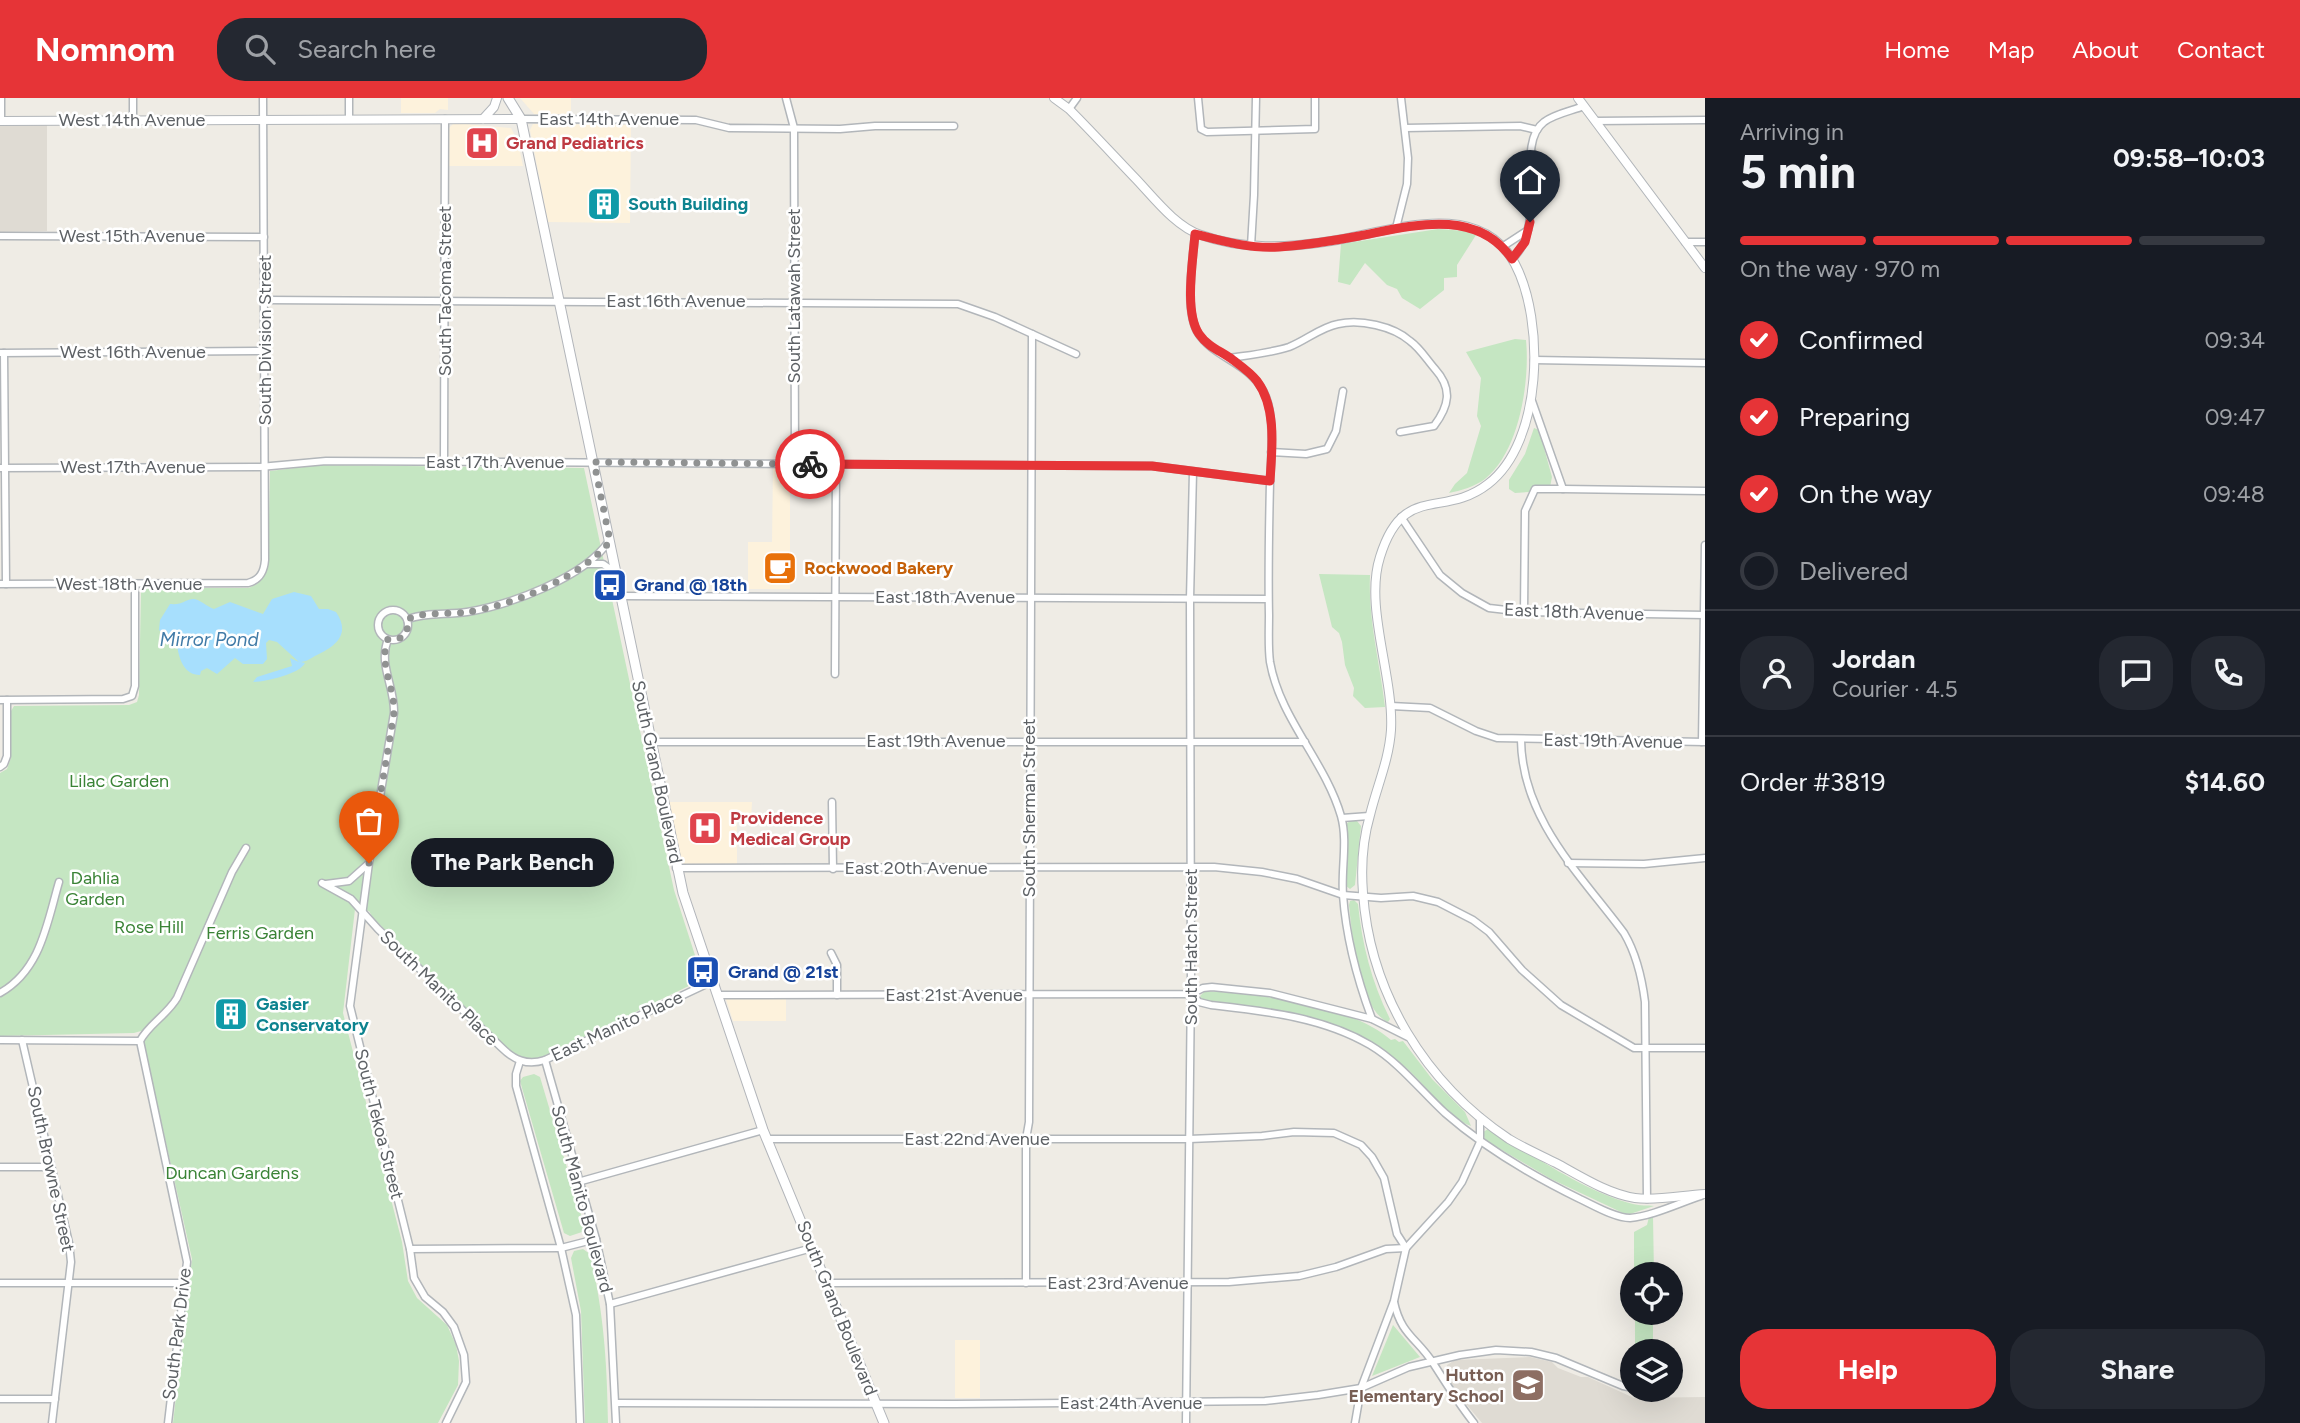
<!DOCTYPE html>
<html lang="en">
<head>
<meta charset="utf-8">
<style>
	:root { --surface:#171b24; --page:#242831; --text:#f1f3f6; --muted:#9ea1a6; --line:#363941; --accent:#e63437 }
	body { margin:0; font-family:Figtree,sans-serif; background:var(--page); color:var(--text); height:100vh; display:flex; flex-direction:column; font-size:26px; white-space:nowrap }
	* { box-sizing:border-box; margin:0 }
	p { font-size:23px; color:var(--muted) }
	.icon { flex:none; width:38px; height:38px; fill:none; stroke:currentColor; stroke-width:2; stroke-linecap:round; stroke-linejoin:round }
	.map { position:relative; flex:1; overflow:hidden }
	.panel { display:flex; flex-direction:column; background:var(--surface); width:595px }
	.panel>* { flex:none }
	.tools { position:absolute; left:1620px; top:1164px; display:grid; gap:14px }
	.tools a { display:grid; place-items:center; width:63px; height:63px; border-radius:50%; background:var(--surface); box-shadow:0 7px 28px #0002; font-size:35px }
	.pin { position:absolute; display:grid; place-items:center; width:60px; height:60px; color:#fff; margin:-72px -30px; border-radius:50% 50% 50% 0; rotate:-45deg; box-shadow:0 0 7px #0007 }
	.pin .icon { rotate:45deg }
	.courier { position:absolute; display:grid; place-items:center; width:70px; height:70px; margin:-35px; border:5px solid #e63437; border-radius:50%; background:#fff; color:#222; box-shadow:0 2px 9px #0007 }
	.bubble { position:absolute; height:49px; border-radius:24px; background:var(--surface); box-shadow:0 7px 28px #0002; font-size:23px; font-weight:700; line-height:49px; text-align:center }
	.overview em { font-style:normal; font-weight:700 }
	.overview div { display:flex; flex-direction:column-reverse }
	.overview { display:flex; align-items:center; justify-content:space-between; height:119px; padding:0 35px }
	h1 { font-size:46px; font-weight:700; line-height:52px }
	.bar { display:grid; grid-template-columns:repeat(4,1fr); gap:10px 7px; align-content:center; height:84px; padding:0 35px }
	.bar i { height:9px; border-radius:5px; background:var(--line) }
	.bar .selected { background:var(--accent) }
	.bar p { grid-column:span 4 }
	.line { display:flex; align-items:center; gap:18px; padding:0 35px; border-top:2px solid var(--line) }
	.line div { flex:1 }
	.round { display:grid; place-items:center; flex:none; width:74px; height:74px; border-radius:28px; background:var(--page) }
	ol { padding:0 35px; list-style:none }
	li { display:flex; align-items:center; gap:21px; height:77px }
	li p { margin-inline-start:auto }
	li .icon { padding:7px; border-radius:50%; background:var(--accent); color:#fff; stroke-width:4 }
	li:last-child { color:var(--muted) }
	li i { width:38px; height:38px; border:4px solid var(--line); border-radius:50% }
	.primary-button { display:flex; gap:14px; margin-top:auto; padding:14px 35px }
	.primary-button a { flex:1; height:80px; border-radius:28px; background:var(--accent); color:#fff; font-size:28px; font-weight:700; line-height:80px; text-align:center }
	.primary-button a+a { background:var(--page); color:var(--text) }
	header { display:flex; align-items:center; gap:42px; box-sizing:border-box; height:98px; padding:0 35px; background:var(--accent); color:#fff }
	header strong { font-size:33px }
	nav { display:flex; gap:38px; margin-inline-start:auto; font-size:24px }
	.search { width:490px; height:63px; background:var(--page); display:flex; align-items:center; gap:18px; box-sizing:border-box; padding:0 24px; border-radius:28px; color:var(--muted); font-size:26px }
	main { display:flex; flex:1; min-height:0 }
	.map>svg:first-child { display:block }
</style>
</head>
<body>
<header>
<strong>Nomnom</strong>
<div class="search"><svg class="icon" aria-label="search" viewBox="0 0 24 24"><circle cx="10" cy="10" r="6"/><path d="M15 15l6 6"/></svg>Search here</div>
<nav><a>Home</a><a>Map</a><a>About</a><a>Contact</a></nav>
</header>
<main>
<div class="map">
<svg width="1705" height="1325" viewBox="0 0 1705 1325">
	<rect width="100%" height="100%" fill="#efece5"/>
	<g fill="#fdf2dc">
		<path d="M401 0H448V12L440 11 435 15H401Z"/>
		<path d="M520 0H571V16H534Z"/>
		<path d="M454 25 511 30 518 44 523 68H449V30Z"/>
		<path d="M533 26 631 27 630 125 548 124 530 32Z"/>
		<path d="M773 369H790V491H748V444H772Z"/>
		<path d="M666 704H752L751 722H737V774H684Z"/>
		<path d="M726 901H786V923H733Z"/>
		<rect x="955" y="1242" width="25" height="58"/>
	</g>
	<g fill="#dfdbd3">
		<path d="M47 24V133L0 134V28L5 25Z"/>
		<path d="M1530 1259 1552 1264 1558 1270 1581 1279H1588L1634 1300 1705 1299V1325H1482L1445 1281 1447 1267 1455 1262Z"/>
	</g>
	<g fill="#c5e6c2">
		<path d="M1438 131 1465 133 1476 137 1457 167V179L1444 180V192L1420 211 1402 200 1397 191 1387 187 1365 165 1350 187 1338 184 1341 146Z"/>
		<path d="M1515 241 1526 242C1530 282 1520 353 1485 381 1476 388 1460 393 1449 395L1455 386 1467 375 1481 328 1477 318 1481 280 1466 254Z"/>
		<path d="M1534 330 1539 332 1552 379 1550 389H1534L1529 394 1515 395 1509 391V382L1525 356Z"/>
		<path d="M321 367 584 370 674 792 702 879 699 883 555 953C538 961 528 965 511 954L373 820 369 813 355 811 343 915 402 1144 408 1183 417 1200 447 1227 456 1247 459 1263 458 1287 438 1325H173L192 1161 141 933 134 935 0 938V675L7 671 11 660V613L14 608 129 607 137 604 139 597 141 492 146 490H247C260 487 265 479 268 466L270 373Z"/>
		<path d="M1319 476 1370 477C1368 522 1380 565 1385 609L1365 610 1353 598 1354 590 1345 567 1342 544 1339 535 1332 529Z"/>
		<path d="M1350 723H1357L1361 728 1355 787 1350 791 1345 787 1348 753 1345 727Z"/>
		<path d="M1354 802 1358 806C1362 847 1372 885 1390 921L1388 924C1359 912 1352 836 1349 807L1350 803Z"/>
		<path d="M1205 893C1258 896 1350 906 1391 942L1395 941 1399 944 1403 943 1432 981 1465 1014 1471 1028C1448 1021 1424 984 1404 968 1353 925 1270 909 1204 904L1200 898Z"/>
		<path d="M534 976 540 979 584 1127 582 1134 570 1138 564 1135 520 983 523 979Z"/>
		<path d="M1490 1030C1529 1056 1588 1095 1633 1106 1640 1108 1648 1107 1654 1108L1630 1116 1623 1115 1551 1081 1485 1042 1483 1034Z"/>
		<path d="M1653 1118 1654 1176H1634V1134L1647 1127 1649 1119Z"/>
		<path d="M583 1151 590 1156C604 1216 607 1264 608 1325H585L581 1213 571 1160 574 1153Z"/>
		<rect x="1635" y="1215" width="18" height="38"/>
		<path d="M1393 1227 1420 1259 1372 1278Z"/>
	</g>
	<path fill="#a7dffd" d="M294 494 311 498 319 511H328L336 514C351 536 336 548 317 557 311 560 308 563 301 564L305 565C300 576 265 584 253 584L257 579 292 568 290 560 299 564 277 544 269 542 266 545 267 561 263 566H243L235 560 217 576 207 570 201 573 200 577C184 577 179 561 177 547L159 532 160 522 170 506C184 507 183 502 193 501 200 501 207 509 214 511L230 504 263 516 272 501Z"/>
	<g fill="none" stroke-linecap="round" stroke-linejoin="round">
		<g stroke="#b2b6ba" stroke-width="9">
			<g id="minor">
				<path d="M133 0V22"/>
				<path d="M349 0V21"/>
				<path d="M786 0 794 30 795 366"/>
				<path d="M1198 0 1201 31 1207 34 1315 31V0"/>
				<path d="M1069 11 1077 0"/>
				<path d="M521 21 696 22 729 30 840 31 875 28H954"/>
				<path d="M1 23V0"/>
				<path d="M1595 23 1705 22"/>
				<path d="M1405 30 1520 28 1537 32"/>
				<path d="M1396 130 1407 86 1408 60 1401 0"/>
				<path d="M1195 136C1193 162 1184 212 1198 235 1214 261 1253 265 1266 299 1275 322 1271 360 1270 384 1269 428 1268 473 1269 517 1269 532 1268 549 1270 564 1280 621 1325 663 1341 718 1348 743 1341 771 1343 797 1346 839 1357 881 1372 921"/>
				<path d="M0 138 264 139"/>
				<path d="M1685 144H1705"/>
				<path d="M1251 148 1254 97 1256 0"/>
				<path d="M1502 149 1528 132"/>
				<path d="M1512 161C1550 126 1513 47 1544 24 1554 16 1571 13 1584 8"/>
				<path d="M265 202 958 206 995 219 1076 256"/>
				<path d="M0 255 265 253"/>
				<path d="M4 255 6 486"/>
				<path d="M1230 260C1250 257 1270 255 1289 249 1305 243 1321 229 1338 226 1360 221 1393 228 1410 243 1420 250 1427 262 1435 271 1453 291 1449 308 1434 328L1400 334"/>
				<path d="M1534 262 1705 265"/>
				<path d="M1271 354 1306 356 1327 351 1336 333 1343 293"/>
				<path d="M444 364 445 21"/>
				<path d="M0 370 260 369 326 363 1152 368 1270 383"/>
				<path d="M1563 391 1705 393"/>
				<path d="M1401 419 1440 477 1462 495 1489 510 1524 514 1705 517"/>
				<path d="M588 466H603L616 475"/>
				<path d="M0 486 248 485C260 482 264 474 265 462L263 0"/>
				<path d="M621 498 1268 501"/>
				<circle cx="393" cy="527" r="15"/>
				<path d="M1524 514 1525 413 1535 391H1563L1532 303"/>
				<path d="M408 521C426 514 447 517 467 514 509 507 584 480 609 443"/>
				<path d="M388 541C378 567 395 589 394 615L369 765 350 908 410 1151 414 1180 425 1199 443 1214 454 1229 464 1257 466 1284 446 1325"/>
				<path d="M835 576 836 366"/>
				<path d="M0 602 123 601 132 598 135 588V486"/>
				<path d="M1391 608 1430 610 1476 633 1497 640 1705 644"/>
				<path d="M1521 642C1522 721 1580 776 1624 835 1637 857 1642 880 1645 904L1647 1101"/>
				<path d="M651 644H1305"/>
				<path d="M1702 644 1705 447"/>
				<path d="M0 669 4 666 7 658V602"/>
				<path d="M832 704 833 771"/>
				<path d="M1342 720 1369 718"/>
				<path d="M1568 765 1644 766 1705 760"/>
				<path d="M676 770 1214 769 1262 774 1297 781 1343 797 1381 800 1413 798 1438 804 1473 822 1489 834 1522 872 1561 907 1634 950H1705"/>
				<path d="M322 785 351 801 378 831 501 949C514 962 527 968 545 962L713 883"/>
				<path d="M326 786 349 783 368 766"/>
				<path d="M831 855 837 867V897"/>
				<path d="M0 895C41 872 47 825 59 784"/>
				<path d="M1191 896 1199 904 1211 907C1264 913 1323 919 1370 947 1400 965 1420 992 1445 1015 1485 1050 1533 1078 1580 1101 1593 1107 1615 1120 1630 1120 1653 1118 1679 1105 1701 1098"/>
				<path d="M717 897 1191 896 1203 890 1212 889 1270 895 1372 921 1408 939"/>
				<path d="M0 942 140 943"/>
				<path d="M22 942 69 1145 71 1164 52 1325"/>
				<path d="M140 943 187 1164 168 1325"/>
				<path d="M140 943C148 927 167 917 177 900L232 774 246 750"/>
				<path d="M545 962 596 1141 610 1206 616 1325"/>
				<path d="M520 963 516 976V988L561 1150 576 1217 580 1325"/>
				<path d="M766 1041H1189L1262 1038 1294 1034 1334 1035 1361 1047 1372 1059 1384 1080 1397 1136 1406 1150"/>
				<path d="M0 1069H50"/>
				<path d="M578 1084 763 1032"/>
				<path d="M410 1151 561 1150 596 1141"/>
				<path d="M0 1185H185"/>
				<path d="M826 1185 1229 1184 1299 1178 1336 1169 1386 1151 1406 1150"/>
				<path d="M1026 1185V1041L1029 1024 1032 236"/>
				<path d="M1394 1204C1401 1237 1417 1240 1433 1265 1446 1285 1458 1305 1474 1325"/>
				<path d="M610 1206 812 1150"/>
				<path d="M0 1301H55"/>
				<path d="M616 1305 954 1306 1265 1303 1318 1297 1361 1290 1409 1269 1460 1257 1496 1252 1531 1254 1556 1260 1623 1288 1633 1290"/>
				<path d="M1186 1325 1191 886 1190 501 1193 374"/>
				<path d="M1355 1325 1361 1290 1394 1203 1406 1150 1448 1104 1462 1084 1480 1044V1019"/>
			</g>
		</g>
		<g stroke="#b2b6ba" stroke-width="10">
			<g id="tertiary">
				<path d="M1054 0 1069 11C1092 34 1114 58 1136 81 1154 100 1176 129 1201 137 1243 152 1287 150 1331 143 1389 134 1478 98 1515 166 1545 223 1543 344 1488 386 1443 421 1403 384 1380 459 1364 509 1394 578 1391 632 1389 662 1377 688 1370 717 1363 741 1361 770 1363 795 1370 895 1425 985 1509 1041 1524 1050 1540 1057 1556 1065 1580 1078 1608 1096 1635 1100 1657 1103 1683 1097 1705 1096"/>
				<path d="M1578 0 1705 170"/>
				<path d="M483 21 494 9 497 0"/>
				<path d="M0 23 521 21"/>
			</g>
		</g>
		<g stroke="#b2b5ba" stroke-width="11">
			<path id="secondary" d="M508 0 521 21 683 795 763 1032 884 1325"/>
		</g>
		<use href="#minor" stroke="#fff" stroke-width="6"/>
		<use href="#tertiary" stroke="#fff" stroke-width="8"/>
		<use href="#secondary" stroke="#fff" stroke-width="9"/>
	</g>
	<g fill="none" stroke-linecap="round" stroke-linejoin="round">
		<path stroke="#909292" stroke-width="7" stroke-dasharray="0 12.6" d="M369 765 394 615C395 589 378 566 388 541L401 540 407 534 408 521C425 513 448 517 467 514 511 508 583 479 610 443L594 364 810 366"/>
		<path stroke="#e63437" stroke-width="9" d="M810 366 1152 368 1270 383C1272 351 1277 310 1257 283 1251 275 1241 268 1233 262 1221 253 1208 249 1199 236 1184 214 1193 162 1195 136 1222 143 1250 151 1279 149 1306 147 1332 143 1359 138 1411 128 1476 109 1512 161L1525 144 1530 124"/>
	</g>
	<defs>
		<g id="hospital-square" transform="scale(1.75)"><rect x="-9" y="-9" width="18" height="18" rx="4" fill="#e0444e" stroke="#fff"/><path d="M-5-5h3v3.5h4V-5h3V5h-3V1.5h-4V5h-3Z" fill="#fff"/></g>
		<g id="building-square" transform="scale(1.75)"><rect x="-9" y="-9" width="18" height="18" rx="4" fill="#0f9aa8" stroke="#fff"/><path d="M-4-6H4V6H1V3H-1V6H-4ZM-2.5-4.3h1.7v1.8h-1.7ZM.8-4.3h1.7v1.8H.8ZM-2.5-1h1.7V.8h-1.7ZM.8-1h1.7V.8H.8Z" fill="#fff"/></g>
		<g id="cafe-square" transform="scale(1.75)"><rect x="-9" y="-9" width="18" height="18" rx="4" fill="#e8710a" stroke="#fff"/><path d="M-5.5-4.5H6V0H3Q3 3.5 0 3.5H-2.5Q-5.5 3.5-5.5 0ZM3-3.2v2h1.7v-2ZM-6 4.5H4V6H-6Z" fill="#fff"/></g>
		<g id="bus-square" transform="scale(1.75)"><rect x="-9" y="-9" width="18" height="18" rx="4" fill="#1a4fb4" stroke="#fff"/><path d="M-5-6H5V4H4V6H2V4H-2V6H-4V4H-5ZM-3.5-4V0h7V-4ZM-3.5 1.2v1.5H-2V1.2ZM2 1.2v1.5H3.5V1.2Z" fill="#fff"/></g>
		<g id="school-square" transform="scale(1.75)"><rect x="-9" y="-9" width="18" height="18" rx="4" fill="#8d6e63" stroke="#fff"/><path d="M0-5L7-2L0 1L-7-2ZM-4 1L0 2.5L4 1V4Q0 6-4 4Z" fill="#fff"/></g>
	</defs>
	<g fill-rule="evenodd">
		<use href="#hospital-square" x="482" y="45"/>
		<use href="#building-square" x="604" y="106"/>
		<use href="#cafe-square" x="780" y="470"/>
		<use href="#bus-square" x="610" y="487"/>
		<use href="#hospital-square" x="705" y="730"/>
		<use href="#bus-square" x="703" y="874"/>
		<use href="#building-square" x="231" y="916"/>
		<use href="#school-square" x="1528" y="1287"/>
	</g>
	<g text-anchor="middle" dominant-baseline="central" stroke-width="5" stroke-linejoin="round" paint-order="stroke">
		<g font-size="18" fill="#5d6165" stroke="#fff">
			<text x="609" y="21">East 14th Avenue</text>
			<text x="132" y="22">West 14th Avenue</text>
			<text x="132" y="138">West 15th Avenue</text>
			<text transform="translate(445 193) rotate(-90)">South Tacoma Street</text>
			<text transform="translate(794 198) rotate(-90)">South Latawah Street</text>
			<text x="676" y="203">East 16th Avenue</text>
			<text transform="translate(265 242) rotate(-90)">South Division Street</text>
			<text x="133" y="254">West 16th Avenue</text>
			<text x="495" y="364">East 17th Avenue</text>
			<text x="133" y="369">West 17th Avenue</text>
			<text x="129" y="486">West 18th Avenue</text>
			<text x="945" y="499">East 18th Avenue</text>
			<text transform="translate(1574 514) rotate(2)">East 18th Avenue</text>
			<text x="936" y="643">East 19th Avenue</text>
			<text transform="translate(1613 643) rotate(1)">East 19th Avenue</text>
			<text transform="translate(657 674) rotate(78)">South Grand Boulevard</text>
			<text transform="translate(1029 710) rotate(-90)">South Sherman Street</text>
			<text x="916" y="770">East 20th Avenue</text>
			<text transform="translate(1191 849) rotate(-90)">South Hatch Street</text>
			<text transform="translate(439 890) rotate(44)">South Manito Place</text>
			<text x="954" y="897">East 21st Avenue</text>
			<text transform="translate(617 928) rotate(-25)">East Manito Place</text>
			<text transform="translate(379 1026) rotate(76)">South Tekoa Street</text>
			<text x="977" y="1041">East 22nd Avenue</text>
			<text transform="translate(51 1071) rotate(78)">South Browne Street</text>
			<text transform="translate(582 1101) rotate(75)">South Manito Boulevard</text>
			<text x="1118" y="1185">East 23rd Avenue</text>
			<text transform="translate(837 1210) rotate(68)">South Grand Boulevard</text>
			<text transform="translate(177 1236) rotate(-83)">South Park Drive</text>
			<text x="1131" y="1305">East 24th Avenue</text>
		</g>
		<g font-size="18" font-weight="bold" fill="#be3a42" stroke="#fff" text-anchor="start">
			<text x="506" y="45">Grand Pediatrics</text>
			<text x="730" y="720">Providence<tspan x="730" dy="21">Medical Group</tspan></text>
		</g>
		<g font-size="18" font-weight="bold" fill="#0d838f" stroke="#fff" text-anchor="start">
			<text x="628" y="106">South Building</text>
			<text x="256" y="906">Gasier<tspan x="256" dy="21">Conservatory</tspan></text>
		</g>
		<g font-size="18" font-weight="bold" fill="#c56008" stroke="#fff" text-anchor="start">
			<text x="804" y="470">Rockwood Bakery</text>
		</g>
		<g font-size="18" font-weight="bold" fill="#164399" stroke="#fff" text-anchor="start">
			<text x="634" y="487">Grand @ 18th</text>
			<text x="728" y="874">Grand @ 21st</text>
		</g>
		<g font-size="18" fill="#3a8336" stroke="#fff">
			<text x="119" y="683">Lilac Garden</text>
			<text x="95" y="780">Dahlia<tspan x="95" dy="21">Garden</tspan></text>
			<text x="149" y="829">Rose Hill</text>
			<text x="260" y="835">Ferris Garden</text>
			<text x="232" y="1075">Duncan Gardens</text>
		</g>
		<g font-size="18" font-weight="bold" fill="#785e54" stroke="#fff" text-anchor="end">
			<text x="1504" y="1277">Hutton<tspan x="1504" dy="21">Elementary School</tspan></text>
		</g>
		<g font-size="19" font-style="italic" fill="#417ba7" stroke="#fff">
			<text x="209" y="541">Mirror Pond</text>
		</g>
	</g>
</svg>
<div class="tools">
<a><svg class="icon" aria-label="locate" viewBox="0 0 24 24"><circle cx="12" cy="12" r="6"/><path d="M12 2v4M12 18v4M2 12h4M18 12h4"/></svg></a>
<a><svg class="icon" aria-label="layers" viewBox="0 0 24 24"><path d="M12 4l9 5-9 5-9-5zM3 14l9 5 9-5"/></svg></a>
</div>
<div class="pin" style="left:369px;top:765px;background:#ea580c"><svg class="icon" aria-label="bag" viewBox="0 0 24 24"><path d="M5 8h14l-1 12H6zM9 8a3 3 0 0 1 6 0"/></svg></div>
<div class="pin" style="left:1530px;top:124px;background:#1f2937"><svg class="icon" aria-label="home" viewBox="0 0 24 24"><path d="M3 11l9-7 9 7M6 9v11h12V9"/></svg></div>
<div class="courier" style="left:810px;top:366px"><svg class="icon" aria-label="bike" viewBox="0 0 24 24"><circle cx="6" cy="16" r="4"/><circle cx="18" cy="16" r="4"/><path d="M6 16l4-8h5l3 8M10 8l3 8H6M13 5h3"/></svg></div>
<div class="bubble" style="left:411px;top:740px;width:203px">The Park Bench</div>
</div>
<section class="panel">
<div class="overview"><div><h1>5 min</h1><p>Arriving in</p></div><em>09:58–10:03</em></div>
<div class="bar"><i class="selected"></i><i class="selected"></i><i class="selected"></i><i></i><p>On the way · 970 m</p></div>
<ol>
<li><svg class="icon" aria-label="check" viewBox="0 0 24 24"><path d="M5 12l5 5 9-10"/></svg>Confirmed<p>09:34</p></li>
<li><svg class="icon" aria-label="check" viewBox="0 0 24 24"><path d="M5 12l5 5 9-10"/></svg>Preparing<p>09:47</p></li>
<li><svg class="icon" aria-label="check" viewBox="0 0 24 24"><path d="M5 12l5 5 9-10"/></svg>On the way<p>09:48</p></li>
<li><i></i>Delivered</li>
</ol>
<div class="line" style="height:126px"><a class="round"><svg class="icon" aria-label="person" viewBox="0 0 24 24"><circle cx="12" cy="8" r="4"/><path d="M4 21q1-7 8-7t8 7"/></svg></a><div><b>Jordan</b><p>Courier · 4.5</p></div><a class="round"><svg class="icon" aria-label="chat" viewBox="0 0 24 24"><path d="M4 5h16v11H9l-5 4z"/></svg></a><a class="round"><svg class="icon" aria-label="phone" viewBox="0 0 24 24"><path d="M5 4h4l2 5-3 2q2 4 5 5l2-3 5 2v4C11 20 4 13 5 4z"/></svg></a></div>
<div class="line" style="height:91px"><div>Order #3819</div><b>$14.60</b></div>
<div class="primary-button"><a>Help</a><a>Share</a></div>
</section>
</main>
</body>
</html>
